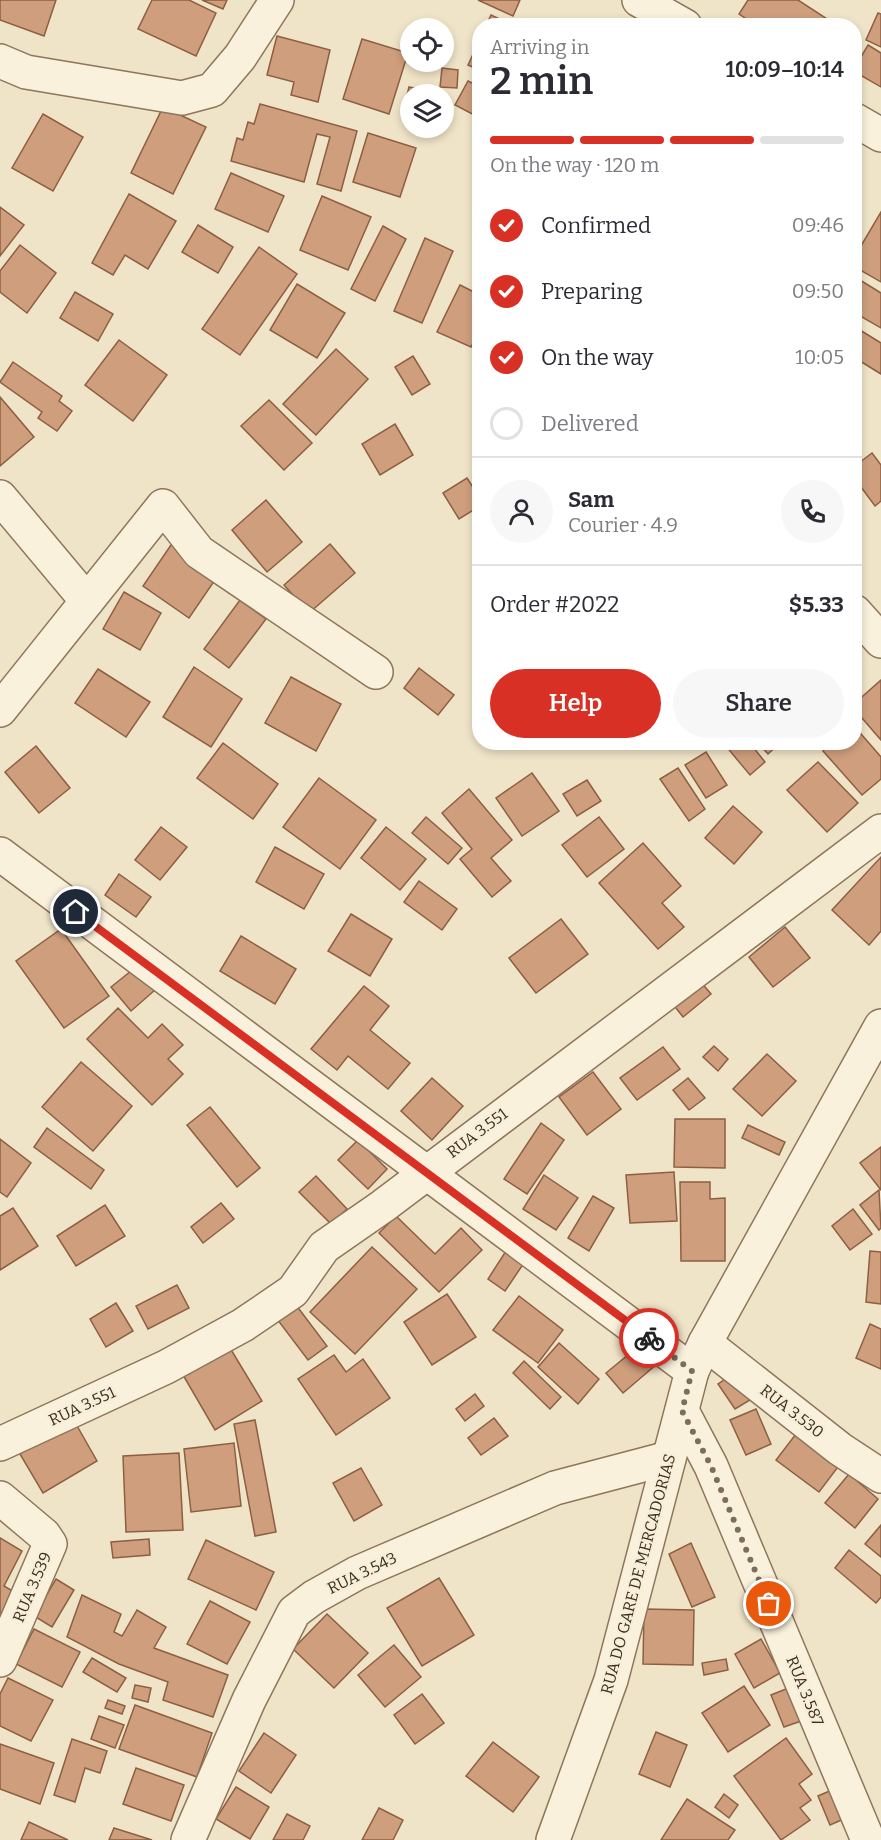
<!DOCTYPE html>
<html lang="en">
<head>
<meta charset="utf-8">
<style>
	:root { --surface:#fff; --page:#f7f7f7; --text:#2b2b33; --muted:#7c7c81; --line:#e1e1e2; --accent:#d93025 }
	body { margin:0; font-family:Bitter,serif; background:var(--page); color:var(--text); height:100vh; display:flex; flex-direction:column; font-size:22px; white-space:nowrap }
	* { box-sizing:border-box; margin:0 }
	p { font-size:20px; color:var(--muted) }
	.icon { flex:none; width:33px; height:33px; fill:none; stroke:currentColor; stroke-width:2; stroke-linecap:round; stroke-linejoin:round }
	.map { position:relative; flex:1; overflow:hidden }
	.details { position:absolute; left:472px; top:18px; width:390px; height:732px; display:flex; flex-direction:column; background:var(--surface); border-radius:24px; box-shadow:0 3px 9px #0003 }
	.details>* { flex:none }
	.buttons { position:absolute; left:400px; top:18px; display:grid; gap:12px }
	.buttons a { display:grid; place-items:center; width:54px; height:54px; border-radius:50%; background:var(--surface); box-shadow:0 3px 9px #0003; font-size:30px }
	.pin { position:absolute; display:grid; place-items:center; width:51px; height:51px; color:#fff; margin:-26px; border:3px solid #fff; border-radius:50%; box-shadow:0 2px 6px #0007 }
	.courier { position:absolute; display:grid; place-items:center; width:60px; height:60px; margin:-30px; border:4px solid #d93025; border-radius:50%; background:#fff; color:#222; box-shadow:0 2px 8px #0007 }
	.head em { font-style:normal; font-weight:600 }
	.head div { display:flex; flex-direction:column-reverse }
	.head { display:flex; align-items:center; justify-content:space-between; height:102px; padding:0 18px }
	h1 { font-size:39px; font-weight:600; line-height:45px }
	.bar { display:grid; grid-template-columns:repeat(4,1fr); gap:9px 6px; align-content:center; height:72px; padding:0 18px }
	.bar i { height:8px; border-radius:4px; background:var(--line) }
	.bar .selected { background:var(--accent) }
	.bar p { grid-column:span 4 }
	.line { display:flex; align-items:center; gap:15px; padding:0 18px; border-top:2px solid var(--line) }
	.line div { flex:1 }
	.round { display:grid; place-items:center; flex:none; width:63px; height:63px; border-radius:32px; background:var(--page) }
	ol { padding:0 18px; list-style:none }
	li { display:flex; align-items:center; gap:18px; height:66px }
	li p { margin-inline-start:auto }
	li .icon { padding:6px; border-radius:50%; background:var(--accent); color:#fff; stroke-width:4 }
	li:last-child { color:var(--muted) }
	li i { width:33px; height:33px; border:3px solid var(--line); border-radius:50% }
	.primary-button { display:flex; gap:12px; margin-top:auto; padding:12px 18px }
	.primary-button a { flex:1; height:69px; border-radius:36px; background:var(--accent); color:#fff; font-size:24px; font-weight:600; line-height:69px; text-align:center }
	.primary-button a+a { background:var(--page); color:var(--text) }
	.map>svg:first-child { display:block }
</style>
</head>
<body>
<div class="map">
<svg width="881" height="1840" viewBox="0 0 881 1840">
	<rect width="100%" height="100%" fill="#f0e4c8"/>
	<g fill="#cf9f7d" stroke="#8d5f41" stroke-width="1.5">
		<path d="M0 0H56L44 36 0 20Z"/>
		<path d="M152 0H189L216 13 196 56 138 29Z"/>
		<path d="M202 0H227L223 9Z"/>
		<path d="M478 0H520L513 16Z"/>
		<path d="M748 0H798L838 26H757L739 14Z"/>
		<path d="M878 13 881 14V47L866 40Z"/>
		<path d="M491 15 514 26H486Z"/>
		<path d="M277 36 330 50 318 102 291 95 294 82 267 75Z"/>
		<path d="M362 39 408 53 389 114 343 99Z"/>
		<path d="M480 39V70L468 65Z"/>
		<path d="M868 45 881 53V87L855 72V67Z"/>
		<path d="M442 68 458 70 457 88 440 87Z"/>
		<path d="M468 81 480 87V118L455 105Z"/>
		<path d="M409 87 443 94H411V114L403 112Z"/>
		<path d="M260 104 357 131 341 191 317 184 330 137 317 134 304 182 231 161 237 138 243 140 248 122 254 124Z"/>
		<path d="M163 107 206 127 173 194 131 173Z"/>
		<path d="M43 114 83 137 53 191 12 168Z"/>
		<path d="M368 133 416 148 400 197 353 182Z"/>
		<path d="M231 173 284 196 268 232 215 209Z"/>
		<path d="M129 194 176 221 148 269 125 255 113 275 92 263Z"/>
		<path d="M322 196 371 217 348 270 300 250Z"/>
		<path d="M0 207 24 225 0 256Z"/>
		<path d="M881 212V282L855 267V256Z"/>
		<path d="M198 225 233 247 218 273 182 252Z"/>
		<path d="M383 226 406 239 375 301 351 289Z"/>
		<path d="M425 238 453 251 422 323 394 311Z"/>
		<path d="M20 245 56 273 27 313 0 292V271Z"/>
		<path d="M259 247 297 274 240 355 202 329Z"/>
		<path d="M855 277 881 293V328L855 313Z"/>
		<path d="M297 284 345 313 317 358 270 330Z"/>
		<path d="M460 285 480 295V329L471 347 437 332Z"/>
		<path d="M75 292 113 314 98 341 60 318Z"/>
		<path d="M855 327 881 343V374L855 358Z"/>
		<path d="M119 340 167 375 133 421 85 385Z"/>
		<path d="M336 349 368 379 316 435 283 404Z"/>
		<path d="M413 356 430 384 412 395 395 367Z"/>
		<path d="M13 362 62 396 59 401 72 411 57 431 38 418 42 412 0 382Z"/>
		<path d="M0 397 34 437 0 466Z"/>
		<path d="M269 400 312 443 284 470 241 426Z"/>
		<path d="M395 424 413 455 380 475 362 444Z"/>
		<path d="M872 453 881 465V501L875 506 855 479V466Z"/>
		<path d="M467 478 480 498V506L459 519 443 493Z"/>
		<path d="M266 500 302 542 267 572 232 530Z"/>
		<path d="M173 542 219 574 189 618 143 586Z"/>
		<path d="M330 544 355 573 309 613 284 585Z"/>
		<path d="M124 592 161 613 140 650 103 629Z"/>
		<path d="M240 600 266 619 229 668 204 649Z"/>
		<path d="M194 667 242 699 211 747 163 717Z"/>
		<path d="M419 668 454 695 438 715 404 688Z"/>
		<path d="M98 669 150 702 126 737 75 703Z"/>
		<path d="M291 677 341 704 316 751 265 723Z"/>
		<path d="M881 680V740L855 710V703Z"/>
		<path d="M855 727 881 757V779L862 795 823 751 832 742H855Z"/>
		<path d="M727 742H749L765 762 750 775 725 745Z"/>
		<path d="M757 742H781L768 754Z"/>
		<path d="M223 743 278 784 253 819 197 778Z"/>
		<path d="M36 746 70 788 39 813 5 772Z"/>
		<path d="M706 752 727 785 706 798 685 765Z"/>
		<path d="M818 762 858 803 827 832 787 790Z"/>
		<path d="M678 768 705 809 689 821 660 779Z"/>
		<path d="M532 773 559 811 522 836 496 798Z"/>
		<path d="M319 778 376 820 340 869 283 827Z"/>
		<path d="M587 780 601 801 577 816 563 794Z"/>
		<path d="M469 789 512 840 491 858 511 881 492 897 460 859 472 849 442 813Z"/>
		<path d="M733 806 762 832 734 864 705 838Z"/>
		<path d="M426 817 462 848 448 864 412 833Z"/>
		<path d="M599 817 624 849 587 877 562 845Z"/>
		<path d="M161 827 187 847 160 880 135 860Z"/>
		<path d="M386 827 426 859 400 890 361 858Z"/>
		<path d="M643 843 681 886 662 903 684 927 658 949 599 883Z"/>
		<path d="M275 847 324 874 304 909 256 882Z"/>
		<path d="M881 857V931L869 945 832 910Z"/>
		<path d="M119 874 151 897 136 917 105 895Z"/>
		<path d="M419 881 457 909 442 930 404 902Z"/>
		<path d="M351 914 392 939 370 976 328 951Z"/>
		<path d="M561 919 588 954 536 993 509 958Z"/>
		<path d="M785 927 810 958 773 987 749 957Z"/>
		<path d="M61 929 109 996 64 1028 16 961Z"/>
		<path d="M241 936 296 969 275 1004 220 971Z"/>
		<path d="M136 967 155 990 131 1011 111 987Z"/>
		<path d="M700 981 711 994 683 1017 672 1003Z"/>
		<path d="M364 986 389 1006 370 1030 410 1063 388 1089 348 1056 337 1070 311 1049Z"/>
		<path d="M118 1008 148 1038 162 1024 183 1045 168 1059 183 1074 152 1105 87 1039Z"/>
		<path d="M714 1046 728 1059 718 1071 703 1057Z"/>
		<path d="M663 1047 680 1069 637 1100 620 1078Z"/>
		<path d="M767 1054 796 1081 762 1116 733 1089Z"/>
		<path d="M81 1062 132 1106 93 1151 42 1107Z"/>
		<path d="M593 1072 621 1109 587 1135 559 1097Z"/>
		<path d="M432 1078 463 1106 432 1140 401 1111Z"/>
		<path d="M688 1078 705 1098 689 1110 673 1090Z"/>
		<path d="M210 1107 260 1168 237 1187 187 1125Z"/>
		<path d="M675 1119H725V1168L674 1167Z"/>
		<path d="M541 1123 564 1140 527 1194 504 1179Z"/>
		<path d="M748 1125 785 1142 779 1155 742 1138Z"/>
		<path d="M47 1128 104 1170 91 1189 34 1147Z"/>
		<path d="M0 1139 31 1163 7 1197 0 1192Z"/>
		<path d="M358 1140 387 1169 368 1189 338 1160Z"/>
		<path d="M881 1147V1190L860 1163Z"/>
		<path d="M674 1172 677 1221 630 1223 626 1175Z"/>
		<path d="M544 1175 578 1198 556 1230 523 1209Z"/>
		<path d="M316 1176 347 1209 331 1224 299 1192Z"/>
		<path d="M680 1182H710V1199L725 1198V1261H681Z"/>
		<path d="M879 1190 881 1228 879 1230 860 1205Z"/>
		<path d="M593 1196 614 1208 589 1251 568 1238Z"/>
		<path d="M221 1203 234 1219 203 1243 191 1227Z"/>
		<path d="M105 1205 125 1236 76 1266 57 1236Z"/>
		<path d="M13 1208 38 1246 0 1270V1216Z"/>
		<path d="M853 1209 872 1234 850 1250 832 1226Z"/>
		<path d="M396 1216 435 1254 461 1228 482 1250 439 1292 379 1233Z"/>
		<path d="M372 1247 417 1289 355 1354 310 1312Z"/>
		<path d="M506 1251 524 1263 505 1291 488 1279Z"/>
		<path d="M870 1251 881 1252V1304L866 1302Z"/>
		<path d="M177 1285 189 1308 148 1329 136 1306Z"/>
		<path d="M447 1294 476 1337 432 1365 404 1322Z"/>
		<path d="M519 1296 563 1330 538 1363 493 1330Z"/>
		<path d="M116 1303 133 1331 106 1347 90 1319Z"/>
		<path d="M296 1305 327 1346 308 1360 277 1319Z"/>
		<path d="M870 1324 881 1329V1369L856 1358Z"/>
		<path d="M559 1343 599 1379 578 1404 538 1367Z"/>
		<path d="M640 1345 657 1364 623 1393 606 1373Z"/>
		<path d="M230 1348 262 1401 215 1430 183 1375Z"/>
		<path d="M334 1355 346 1372 363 1359 390 1398 336 1435 298 1379Z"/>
		<path d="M524 1361 561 1397 550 1409 513 1373Z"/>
		<path d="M733 1374 750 1400 735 1409 718 1384Z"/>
		<path d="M475 1394 484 1406 465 1421 456 1409Z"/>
		<path d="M756 1409 771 1444 746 1455 730 1420Z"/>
		<path d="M72 1417 97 1461 43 1493 17 1449Z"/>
		<path d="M494 1418 508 1436 481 1455 468 1438Z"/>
		<path d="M255 1420 276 1532 255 1536 234 1424Z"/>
		<path d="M799 1430 841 1463 819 1492 776 1460Z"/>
		<path d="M234 1443 241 1506 191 1512 184 1449Z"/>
		<path d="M179 1453 183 1530 126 1532 123 1456Z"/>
		<path d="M361 1468 382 1505 354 1521 333 1483Z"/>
		<path d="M849 1474 878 1499 855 1528 825 1503Z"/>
		<path d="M881 1525V1557L865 1544Z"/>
		<path d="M0 1538 22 1551 4 1586 16 1593 0 1622Z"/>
		<path d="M149 1539 150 1555 113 1558 111 1542Z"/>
		<path d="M206 1540 274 1572 256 1610 188 1579Z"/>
		<path d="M691 1543 715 1597 692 1607 669 1554Z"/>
		<path d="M849 1550 881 1576V1597L876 1603 835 1568Z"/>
		<path d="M439 1578 474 1635 422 1666 387 1608Z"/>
		<path d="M56 1579 74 1590 52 1627 34 1616Z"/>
		<path d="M82 1595 121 1614 114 1632 122 1636 137 1610 166 1627 154 1648 228 1675 213 1717 163 1700 168 1682 119 1664 67 1637Z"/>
		<path d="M210 1601 250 1622 227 1664 187 1644Z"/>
		<path d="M644 1609 694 1610 693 1665 643 1664Z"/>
		<path d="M327 1614 368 1653 334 1688 293 1649Z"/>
		<path d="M34 1629 80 1652 62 1687 16 1664Z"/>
		<path d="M761 1639 780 1673 754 1688 735 1654Z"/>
		<path d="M394 1645 421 1677 385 1707 358 1675Z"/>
		<path d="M92 1658 126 1678 117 1692 83 1672Z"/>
		<path d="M726 1659 728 1670 704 1675 702 1663Z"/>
		<path d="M8 1678 53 1700 31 1741 0 1726V1694Z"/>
		<path d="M135 1685 151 1688 148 1702 132 1698Z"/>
		<path d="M744 1686 770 1725 728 1752 702 1713Z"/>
		<path d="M791 1687 804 1720 784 1727 771 1695Z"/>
		<path d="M422 1694 444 1723 415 1744 394 1715Z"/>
		<path d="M108 1700 125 1706 122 1714 105 1708Z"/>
		<path d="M135 1705 212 1733 197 1777 119 1749Z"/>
		<path d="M99 1716 124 1725 115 1748 91 1739Z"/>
		<path d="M656 1732 687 1745 670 1787 639 1774Z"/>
		<path d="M264 1733 296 1755 271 1793 239 1771Z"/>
		<path d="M786 1738 812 1774 799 1784 811 1800 800 1808 810 1820 781 1840 734 1776Z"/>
		<path d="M72 1739 107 1751 100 1773 85 1768 75 1802 54 1795Z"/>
		<path d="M493 1742 539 1777 513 1812 466 1776Z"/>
		<path d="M0 1744 54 1763 40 1804 0 1789Z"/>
		<path d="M136 1768 184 1785 171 1821 123 1804Z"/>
		<path d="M236 1787 269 1807 250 1839 216 1819Z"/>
		<path d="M834 1789 846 1818 830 1825 818 1796Z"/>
		<path d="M724 1794 738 1805 729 1818 715 1807Z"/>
		<path d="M687 1799 735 1830 728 1840H661Z"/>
		<path d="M379 1808 403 1820 393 1840H362Z"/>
		<path d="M287 1814 310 1826 303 1840H273Z"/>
		<path d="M29 1822 68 1840H21Z"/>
		<path d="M114 1828 152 1840H109Z"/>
	</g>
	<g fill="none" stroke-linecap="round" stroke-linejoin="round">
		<g stroke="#8d765c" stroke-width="36">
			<g id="minor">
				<path d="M639 0 685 26"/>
				<path d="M0 61 26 72 182 98 212 90 240 57 277 0"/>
				<path d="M855 120 881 135"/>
				<path d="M0 497 87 601"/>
				<path d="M855 612 881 641"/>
				<path d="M0 710 163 506 199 552 376 672"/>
				<path d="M0 854 692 1371"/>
				<path d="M705 1343 840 1449 881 1476"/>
				<path d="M682 1411 711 1466 868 1840"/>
				<path d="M0 1444 166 1367 243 1325 293 1291 324 1247 383 1206 881 831"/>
				<path d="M0 1498 44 1535 50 1544 0 1660"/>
				<path d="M188 1840 249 1700 294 1612 314 1597 357 1573 555 1488 669 1458"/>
				<path d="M553 1840 611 1680 692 1371 705 1343 881 1026"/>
			</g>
		</g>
		<use href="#minor" stroke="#faf1dc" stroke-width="33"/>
	</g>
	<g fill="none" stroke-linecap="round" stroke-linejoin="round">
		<path stroke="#7c6e5b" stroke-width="6" stroke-dasharray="0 10.8" d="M649 1338 692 1371 682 1411 711 1466 769 1604"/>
		<path stroke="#d93025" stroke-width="8" d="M76 912 649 1338"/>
	</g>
	<g text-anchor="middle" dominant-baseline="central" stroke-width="4.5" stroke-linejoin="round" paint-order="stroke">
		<g font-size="16" fill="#3d2e20" stroke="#f7eed8">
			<text transform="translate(477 1133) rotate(-37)">RUA 3.551</text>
			<text transform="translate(82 1406) rotate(-25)">RUA 3.551</text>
			<text transform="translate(792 1411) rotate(38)">RUA 3.530</text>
			<text transform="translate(362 1573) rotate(-26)">RUA 3.543</text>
			<text transform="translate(638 1574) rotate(-75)">RUA DO GARE DE MERCADORIAS</text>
			<text transform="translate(32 1587) rotate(-67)">RUA 3.539</text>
			<text transform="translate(805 1691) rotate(68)">RUA 3.587</text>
		</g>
	</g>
</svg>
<div class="buttons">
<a><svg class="icon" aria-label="locate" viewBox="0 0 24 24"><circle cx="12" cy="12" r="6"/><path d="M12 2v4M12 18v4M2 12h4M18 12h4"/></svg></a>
<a><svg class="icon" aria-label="layers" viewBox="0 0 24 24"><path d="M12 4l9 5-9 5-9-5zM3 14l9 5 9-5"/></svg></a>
</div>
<div class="pin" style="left:769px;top:1604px;background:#ea580c"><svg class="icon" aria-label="bag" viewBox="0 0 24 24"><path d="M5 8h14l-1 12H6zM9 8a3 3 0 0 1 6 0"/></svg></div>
<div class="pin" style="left:76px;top:912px;background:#1f2937"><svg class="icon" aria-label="home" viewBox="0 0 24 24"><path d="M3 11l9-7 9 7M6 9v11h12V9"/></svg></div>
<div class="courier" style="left:649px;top:1338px"><svg class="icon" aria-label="bike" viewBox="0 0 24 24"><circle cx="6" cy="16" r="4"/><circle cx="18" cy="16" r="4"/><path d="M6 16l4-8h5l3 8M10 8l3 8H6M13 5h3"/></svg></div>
<section class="details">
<div class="head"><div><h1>2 min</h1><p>Arriving in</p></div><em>10:09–10:14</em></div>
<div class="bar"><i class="selected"></i><i class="selected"></i><i class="selected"></i><i></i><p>On the way · 120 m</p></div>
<ol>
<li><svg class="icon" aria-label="check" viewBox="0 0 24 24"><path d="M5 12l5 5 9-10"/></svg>Confirmed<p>09:46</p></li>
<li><svg class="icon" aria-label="check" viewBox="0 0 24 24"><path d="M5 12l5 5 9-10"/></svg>Preparing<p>09:50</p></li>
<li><svg class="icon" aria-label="check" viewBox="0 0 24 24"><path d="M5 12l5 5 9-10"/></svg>On the way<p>10:05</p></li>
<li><i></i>Delivered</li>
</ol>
<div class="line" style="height:108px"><a class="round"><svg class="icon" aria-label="person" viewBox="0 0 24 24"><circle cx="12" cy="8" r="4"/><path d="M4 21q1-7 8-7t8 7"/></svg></a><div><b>Sam</b><p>Courier · 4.9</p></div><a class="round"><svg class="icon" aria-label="phone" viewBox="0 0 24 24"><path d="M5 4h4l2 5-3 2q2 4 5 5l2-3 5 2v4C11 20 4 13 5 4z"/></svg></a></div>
<div class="line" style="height:78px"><div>Order #2022</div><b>$5.33</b></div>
<div class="primary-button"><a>Help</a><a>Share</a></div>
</section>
</div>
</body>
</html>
